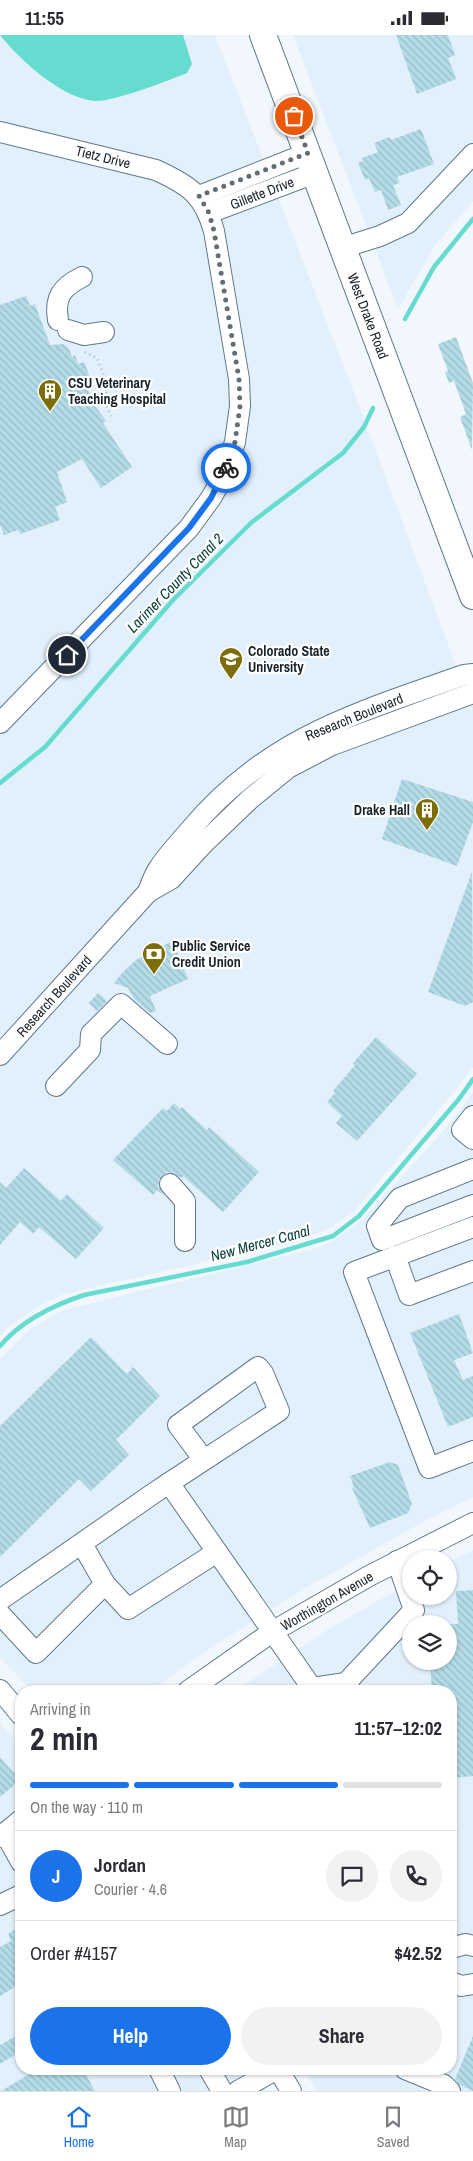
<!DOCTYPE html>
<html lang="en">
<head>
<meta charset="utf-8">
<style>
	:root { --surface:#fff; --page:#f2f2f3; --text:#2b2b33; --muted:#7c7c81; --line:#e1e1e2; --accent:#1a73e8 }
	body { margin:0; font-family:"Archivo Narrow",sans-serif; background:var(--page); color:var(--text); height:100vh; display:flex; flex-direction:column; font-size:19px; white-space:nowrap }
	* { box-sizing:border-box; margin:0 }
	p { font-size:16px; color:var(--muted) }
	.icon { flex:none; width:28px; height:28px; fill:none; stroke:currentColor; stroke-width:2; stroke-linecap:round; stroke-linejoin:round }
	.map { position:relative; flex:1; overflow:hidden }
	.side { position:absolute; left:15px; top:1650px; width:442px; height:390px; display:flex; flex-direction:column; background:var(--surface); border-radius:20px; box-shadow:0 1px 4px #0004 }
	.side>* { flex:none }
	.buttons { position:absolute; left:402px; top:1515px; display:grid; gap:10px }
	.buttons a { display:grid; place-items:center; width:55px; height:55px; border-radius:50%; background:var(--surface); box-shadow:0 1px 4px #0004; font-size:25px }
	.pin { position:absolute; display:grid; place-items:center; width:42px; height:42px; color:#fff; margin:-21px; border:2px solid #fff; border-radius:50%; box-shadow:0 1px 5px #0007 }
	.courier { position:absolute; display:grid; place-items:center; width:50px; height:50px; margin:-25px; border:4px solid #1a73e8; border-radius:50%; background:#fff; color:#222; box-shadow:0 1px 6px #0007 }
	.overview em { font-style:normal; font-weight:700 }
	.overview div { display:flex; flex-direction:column-reverse }
	.overview { display:flex; align-items:center; justify-content:space-between; height:85px; padding:0 15px }
	h1 { font-size:32px; font-weight:700; line-height:38px }
	.bar { display:grid; grid-template-columns:repeat(4,1fr); gap:8px 5px; align-content:center; height:60px; padding:0 15px }
	.bar i { height:6px; border-radius:4px; background:var(--line) }
	.bar .selected { background:var(--accent) }
	.bar p { grid-column:span 4 }
	.line { display:flex; align-items:center; gap:12px; padding:0 15px; border-top:1px solid var(--line) }
	.line div { flex:1 }
	.round { display:grid; place-items:center; flex:none; width:52px; height:52px; border-radius:26px; background:var(--page) }
	.primary-button { display:flex; gap:10px; margin-top:auto; padding:10px 15px }
	.primary-button a { flex:1; height:58px; border-radius:30px; background:var(--accent); color:#fff; font-size:20px; font-weight:700; line-height:58px; text-align:center }
	.primary-button a+a { background:var(--page); color:var(--text) }
	.status { display:flex; justify-content:space-between; align-items:center; height:35px; padding:0 25px; background:var(--surface); direction:ltr }
	.status svg { height:14px; fill:currentColor }
	.tab-bar { display:flex; justify-content:space-around; align-items:center; height:70px; border-top:1px solid var(--line); background:var(--surface); font-size:14px; color:var(--muted) }
	.tab-bar a { display:grid; justify-items:center; gap:2px }
	.tab-bar .selected { color:var(--accent) }
	.map>svg:first-child { display:block }
</style>
</head>
<body>
<div class="status"><b>11:55</b><svg viewBox="0 0 49 12"><path d="M0 12V9h3v3zM5 12V6h3v6zM10 12V3h3v9zM15 12V0h3v12zM26 1h20v11H26zM47 4h2v5h-2z"/></svg></div>
<div class="map">
<svg width="473" height="2056" viewBox="0 0 473 2056">
	<defs>
		<pattern id="building-back-hatch" width="6" height="6" patternUnits="userSpaceOnUse" patternTransform="scale(1.25)"><rect width="6" height="6" fill="#b3dce7"/><path d="M-1 5l2 2M0 0l6 6M5-1l2 2" fill="none" stroke="#99bcc6"/></pattern>
	</defs>
	<rect width="100%" height="100%" fill="#f1f7fc"/>
	<g fill="#e2f0fc" fill-rule="evenodd">
		<path d="M0 0H215L357 365 452 620 473 669V1032L453 1058 354 1176 330 1193 311 1201 288 1208 64 1259 35 1273 7 1293 0 1302Z"/>
		<path d="M293 0H473V166L436 209 398 274Z"/>
		<path d="M473 1057V1462L430 1483 304 1554 218 1608 150 1656H32L0 1623V1324L30 1294 63 1275 314 1214 330 1207 361 1186 447 1092Z"/>
		<path d="M473 1515V2056H317L303 2034H451V1656H235L330 1593 411 1547V1561H449V1527ZM411 1589H449V1626H411Z"/>
		<path d="M0 1689 21 1710V2034H253L265 2056H0Z"/>
	</g>
	<path fill="#66dcd0" d="M0 0H183L192 29 187 38C167 46 116 66 96 66 63 65 19 24 0 0Z"/>
	<g fill="none" stroke-linecap="round" stroke-linejoin="round">
		<g stroke="#66dcd0" stroke-width="4.5">
			<path d="M405 284 434 232 473 184"/>
			<path d="M0 748 45 712 173 565 252 487 343 418 364 392 373 373"/>
			<path d="M0 1311C21 1286 54 1270 84 1260L247 1227 333 1201 359 1181 459 1064 473 1044"/>
		</g>
	</g>
	<g fill="url(#building-back-hatch)">
		<path d="M396 0H448L455 20 448 23 456 44 417 59Z"/>
		<path d="M421 94 434 129 397 142 400 148 393 150 401 170 388 175 381 155 375 157 369 143 365 145 358 128 363 126 362 123 378 117 374 108 390 102 391 105Z"/>
		<path d="M26 261 30 271 35 269 50 310 63 309 69 314 72 322 75 320 78 329 84 327 93 350 87 352 93 368 106 386 103 388 132 432 101 453 82 424 57 437 67 467 55 472 60 485 20 499 18 495 4 500 0 489V270Z"/>
		<path d="M456 302 473 348 472 415 460 382 466 379 454 346 449 348 445 337 448 336 438 309Z"/>
		<path d="M402 744 473 767V787L457 831 382 804Z"/>
		<path d="M472 837 473 967 465 971 428 957Z"/>
		<path d="M173 906 188 944 150 961 156 976 150 978 134 964 128 953 114 948 122 938 136 925 151 916Z"/>
		<path d="M98 958 107 966 97 976 89 968Z"/>
		<path d="M376 1002 417 1039 357 1106 336 1088 342 1081 327 1067 335 1058 333 1056 355 1030 353 1028Z"/>
		<path d="M174 1068 180 1074 182 1072 207 1095 209 1092 259 1137 223 1177 183 1141 181 1143 174 1138 168 1137 163 1140 159 1145 158 1151 165 1161 157 1155 153 1160 113 1125 163 1073 167 1076Z"/>
		<path d="M24 1133 61 1166 67 1159 104 1193 76 1224 39 1192 33 1199 20 1187 0 1210V1147L6 1153Z"/>
		<path d="M459 1279 473 1318 454 1325 463 1345 473 1341V1382L448 1392 410 1298Z"/>
		<path d="M91 1302 127 1339 133 1332 160 1361 116 1405 129 1420 91 1456 79 1444 0 1522V1391Z"/>
		<path d="M390 1427 398 1430 412 1469 408 1478 370 1493 352 1453 354 1452 350 1441Z"/>
		<path d="M473 1555V1741L451 1743V1656H432L430 1626H449V1589H458L456 1556Z"/>
		<path d="M0 1722 20 1745 0 1762Z"/>
		<path d="M21 1891V1948L0 1961V1912L11 1906 8 1899Z"/>
		<path d="M21 1998V2016L0 2029V2010Z"/>
		<path d="M473 2001V2056L460 2050 455 2044Z"/>
		<path d="M38 2034H83L95 2056H1Z"/>
	</g>
	<g fill="none" stroke-linecap="round" stroke-linejoin="round">
		<g stroke="#5e788e" stroke-width="22">
			<g id="minor">
				<path d="M0 97 156 135C189 150 204 160 214 196L239 344 240 371 235 407 224 440 211 463 189 493 0 688"/>
				<path d="M199 161 308 118"/>
				<path d="M209 178 315 138"/>
				<path d="M342 213 380 201 408 188 473 119"/>
				<path d="M58 285C54 262 62 252 82 242"/>
				<path d="M68 295 84 300 104 297"/>
				<path d="M148 857 171 844 203 809 250 764 288 733 332 710 473 658"/>
				<path d="M0 1020 148 857C151 849 154 840 159 833 168 819 180 807 190 795 267 703 356 678 464 640L473 639"/>
				<path d="M56 1051 90 1015 91 999 121 969 167 1009"/>
				<path d="M473 1081 462 1095 473 1104"/>
				<path d="M473 1134 400 1163 377 1191 382 1205 473 1170"/>
				<path d="M170 1149 185 1166V1206"/>
				<path d="M473 1192 354 1237 429 1433 473 1416"/>
				<path d="M395 1221 409 1260 473 1236"/>
				<path d="M169 1448 312 1653V1656"/>
				<path d="M105 1549 128 1574 217 1517"/>
				<path d="M0 1565 154 1458 169 1448 279 1376 263 1338 258 1332 178 1390 204 1425"/>
				<path d="M0 1579 36 1618 105 1549 82 1509"/>
				<path d="M346 1648 414 1575 397 1526"/>
				<path d="M312 1653 346 1648 351 1656"/>
				<path d="M0 1655 21 1680"/>
				<path d="M188 1656 272 1597 369 1541 473 1488"/>
				<path d="M5 1798 21 1827"/>
				<path d="M0 1802 21 1785"/>
				<path d="M0 1870 21 1860"/>
				<path d="M451 1913 466 1909 473 1911"/>
				<path d="M451 1947 461 1951 473 1949"/>
				<path d="M159 2034 170 2056"/>
				<path d="M209 2034 222 2056"/>
				<path d="M278 2034 291 2056"/>
				<path d="M405 2034 444 2050 450 2056"/>
				<path d="M238 2056 277 2034"/>
			</g>
		</g>
		<g stroke="#5e788e" stroke-width="28">
			<path id="major" d="M263 0 473 561"/>
		</g>
		<path stroke="#afb7bd" stroke-width="2.5" stroke-dasharray="1 4" stroke-linecap="butt" d="M85 317 97 323 108 351 104 366 111 381"/>
		<use href="#minor" stroke="#fff" stroke-width="20"/>
		<use href="#major" stroke="#fff" stroke-width="26"/>
	</g>
	<g fill="none" stroke-linecap="round" stroke-linejoin="round">
		<path stroke="#636d74" stroke-width="5" stroke-dasharray="0 9" d="M226 433 235 407 240 371 239 344 214 196 209 178 199 161 308 118 294 81"/>
		<path stroke="#1a73e8" stroke-width="6" d="M67 620 189 493 211 463 226 433"/>
	</g>
	<defs>
		<g id="building-pin" transform="scale(1.25)"><path d="M0 17L-7.5 6A9.5 9.5 0 1 1 7.5 6Z" fill="#7d6d08" stroke="#fff"/><path d="M-4-6H4V6H1V3H-1V6H-4ZM-2.5-4.3h1.7v1.8h-1.7ZM.8-4.3h1.7v1.8H.8ZM-2.5-1h1.7V.8h-1.7ZM.8-1h1.7V.8H.8Z" fill="#fff"/></g>
		<g id="university-pin" transform="scale(1.25)"><path d="M0 17L-7.5 6A9.5 9.5 0 1 1 7.5 6Z" fill="#7d6d08" stroke="#fff"/><path d="M0-5L7-2L0 1L-7-2ZM-4 1L0 2.5L4 1V4Q0 6-4 4Z" fill="#fff"/></g>
		<g id="bank-pin" transform="scale(1.25)"><path d="M0 17L-7.5 6A9.5 9.5 0 1 1 7.5 6Z" fill="#7d6d08" stroke="#fff"/><path d="M-6-4H6V4H-6ZM0-2.3a2.3 2.3 0 1 0 0 4.6a2.3 2.3 0 1 0 0-4.6Z" fill="#fff"/></g>
	</defs>
	<g fill-rule="evenodd">
		<use href="#building-pin" x="50" y="356"/>
		<use href="#university-pin" x="231" y="624"/>
		<use href="#building-pin" x="427" y="775"/>
		<use href="#bank-pin" x="154" y="919"/>
	</g>
	<g text-anchor="middle" dominant-baseline="central" stroke-width="4.5" stroke-linejoin="round" paint-order="stroke">
		<g font-size="14" fill="#17222a" stroke="#fff">
			<text transform="translate(103 122) rotate(14)">Tietz Drive</text>
			<text transform="translate(262 158) rotate(-21)">Gillette Drive</text>
			<text transform="translate(368 281) rotate(69)">West Drake Road</text>
			<text transform="translate(354 682) rotate(-22)">Research Boulevard</text>
			<text transform="translate(54 961) rotate(-48)">Research Boulevard</text>
			<text transform="translate(327 1566) rotate(-30)">Worthington Avenue</text>
		</g>
		<g font-size="14" font-weight="bold" fill="#17222a" stroke="#fff" text-anchor="start">
			<text x="68" y="348">CSU Veterinary<tspan x="68" dy="16">Teaching Hospital</tspan></text>
			<text x="248" y="616">Colorado State<tspan x="248" dy="16">University</tspan></text>
			<text x="410" y="775" text-anchor="end">Drake Hall</text>
			<text x="172" y="911">Public Service<tspan x="172" dy="16">Credit Union</tspan></text>
		</g>
		<g font-size="15" font-style="italic" fill="#0a413d" stroke="#fff">
			<text transform="translate(175 548) rotate(-46)">Larimer County Canal 2</text>
			<text transform="translate(260 1208) rotate(-15)">New Mercer Canal</text>
		</g>
	</g>
</svg>
<div class="buttons">
<a><svg class="icon" aria-label="locate" viewBox="0 0 24 24"><circle cx="12" cy="12" r="6"/><path d="M12 2v4M12 18v4M2 12h4M18 12h4"/></svg></a>
<a><svg class="icon" aria-label="layers" viewBox="0 0 24 24"><path d="M12 4l9 5-9 5-9-5zM3 14l9 5 9-5"/></svg></a>
</div>
<div class="pin" style="left:294px;top:81px;background:#ea580c"><svg class="icon" aria-label="bag" viewBox="0 0 24 24"><path d="M5 8h14l-1 12H6zM9 8a3 3 0 0 1 6 0"/></svg></div>
<div class="pin" style="left:67px;top:620px;background:#1f2937"><svg class="icon" aria-label="home" viewBox="0 0 24 24"><path d="M3 11l9-7 9 7M6 9v11h12V9"/></svg></div>
<div class="courier" style="left:226px;top:433px"><svg class="icon" aria-label="bike" viewBox="0 0 24 24"><circle cx="6" cy="16" r="4"/><circle cx="18" cy="16" r="4"/><path d="M6 16l4-8h5l3 8M10 8l3 8H6M13 5h3"/></svg></div>
<section class="side">
<div class="overview"><div><h1>2 min</h1><p>Arriving in</p></div><em>11:57–12:02</em></div>
<div class="bar"><i class="selected"></i><i class="selected"></i><i class="selected"></i><i></i><p>On the way · 110 m</p></div>
<div class="line" style="height:90px"><b class="round" style="background:var(--accent);color:#fff">J</b><div><b>Jordan</b><p>Courier · 4.6</p></div><a class="round"><svg class="icon" aria-label="chat" viewBox="0 0 24 24"><path d="M4 5h16v11H9l-5 4z"/></svg></a><a class="round"><svg class="icon" aria-label="phone" viewBox="0 0 24 24"><path d="M5 4h4l2 5-3 2q2 4 5 5l2-3 5 2v4C11 20 4 13 5 4z"/></svg></a></div>
<div class="line" style="height:65px"><div>Order #4157</div><b>$42.52</b></div>
<div class="primary-button"><a>Help</a><a>Share</a></div>
</section>
</div>
<nav class="tab-bar">
<a class="selected"><svg class="icon" aria-label="home" viewBox="0 0 24 24"><path d="M3 11l9-7 9 7M6 9v11h12V9"/></svg>Home</a>
<a><svg class="icon" aria-label="map" viewBox="0 0 24 24"><path d="M3 6l6-2 6 2 6-2v14l-6 2-6-2-6 2zM9 4v14M15 6v14"/></svg>Map</a>
<a><svg class="icon" aria-label="saved" viewBox="0 0 24 24"><path d="M7 4h10v16l-5-4-5 4z"/></svg>Saved</a>
</nav>
</body>
</html>
